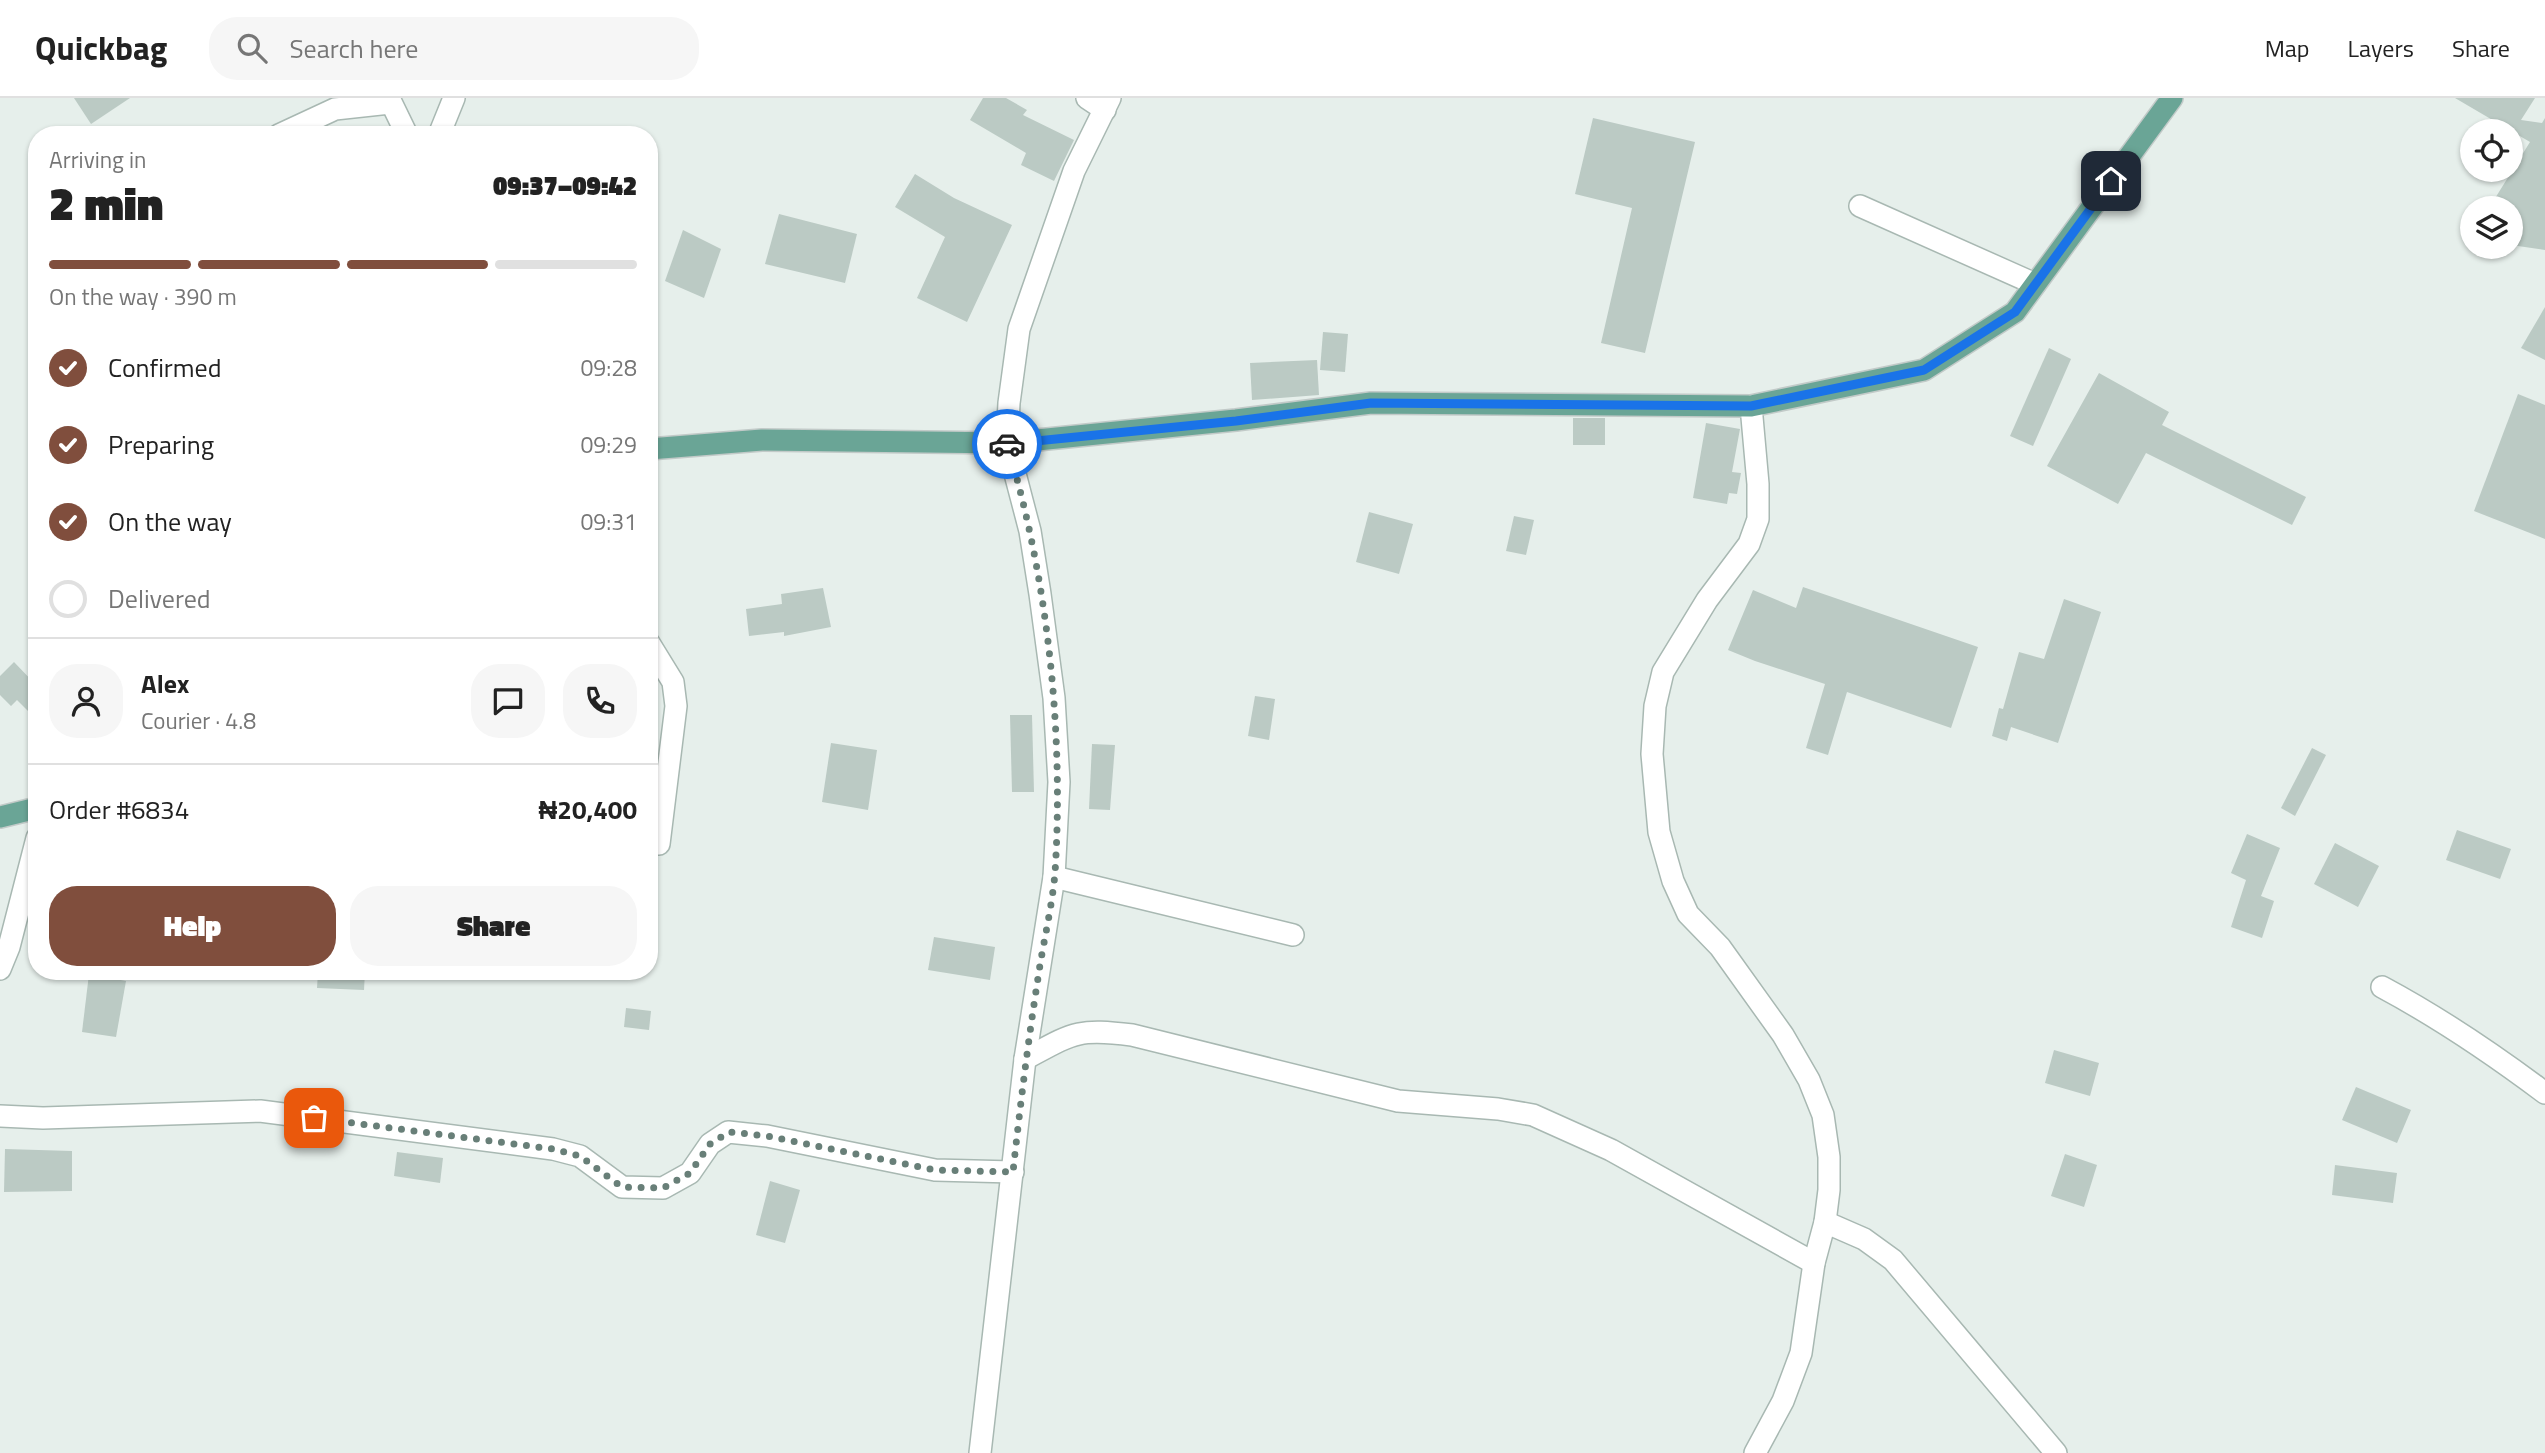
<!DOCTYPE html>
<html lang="en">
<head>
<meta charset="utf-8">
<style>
	:root { --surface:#fff; --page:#f6f6f6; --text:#222; --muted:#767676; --line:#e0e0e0; --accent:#804e3d }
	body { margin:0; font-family:"Titillium Web",sans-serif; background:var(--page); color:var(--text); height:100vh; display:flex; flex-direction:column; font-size:26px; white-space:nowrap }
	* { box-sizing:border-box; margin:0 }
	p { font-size:23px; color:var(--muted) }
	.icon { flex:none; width:38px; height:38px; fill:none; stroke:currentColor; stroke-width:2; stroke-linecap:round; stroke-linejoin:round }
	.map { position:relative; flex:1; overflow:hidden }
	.panel { position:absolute; left:28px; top:28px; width:630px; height:854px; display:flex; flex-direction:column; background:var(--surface); border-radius:28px; box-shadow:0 2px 5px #0004 }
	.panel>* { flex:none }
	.buttons { position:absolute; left:2460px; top:21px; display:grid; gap:14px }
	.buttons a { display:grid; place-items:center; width:63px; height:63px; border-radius:50%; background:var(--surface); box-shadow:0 2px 5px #0004; font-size:35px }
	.pin { position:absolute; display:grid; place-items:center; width:60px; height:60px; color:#fff; margin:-30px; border-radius:14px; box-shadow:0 4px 10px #0006 }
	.courier { position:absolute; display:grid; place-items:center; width:70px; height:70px; margin:-35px; border:5px solid #1a73e8; border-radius:50%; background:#fff; color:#222; box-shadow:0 2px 9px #0007 }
	.summary em { font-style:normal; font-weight:800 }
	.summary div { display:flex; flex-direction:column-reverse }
	.summary { display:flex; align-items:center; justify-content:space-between; height:119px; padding:0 21px }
	h1 { font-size:46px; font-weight:800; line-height:52px }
	.bar { display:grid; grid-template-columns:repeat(4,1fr); gap:10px 7px; align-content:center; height:84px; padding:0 21px }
	.bar i { height:9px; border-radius:5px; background:var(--line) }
	.bar .current { background:var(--accent) }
	.bar p { grid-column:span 4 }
	.line { display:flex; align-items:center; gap:18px; padding:0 21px; border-top:2px solid var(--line) }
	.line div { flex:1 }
	.round { display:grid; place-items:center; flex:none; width:74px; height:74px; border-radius:28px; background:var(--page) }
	ol { padding:0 21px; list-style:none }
	li { display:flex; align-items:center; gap:21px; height:77px }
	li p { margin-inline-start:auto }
	li .icon { padding:7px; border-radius:50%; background:var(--accent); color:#fff; stroke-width:4 }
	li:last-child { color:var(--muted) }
	li i { width:38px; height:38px; border:4px solid var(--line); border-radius:50% }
	.action { display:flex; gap:14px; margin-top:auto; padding:14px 21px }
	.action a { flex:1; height:80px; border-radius:28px; background:var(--accent); color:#fff; font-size:28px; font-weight:800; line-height:80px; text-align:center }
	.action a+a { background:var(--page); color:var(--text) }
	header { display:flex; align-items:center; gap:42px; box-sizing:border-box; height:98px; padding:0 35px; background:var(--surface); border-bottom:2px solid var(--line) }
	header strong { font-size:33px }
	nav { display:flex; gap:38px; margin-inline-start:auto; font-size:24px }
	.search { width:490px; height:63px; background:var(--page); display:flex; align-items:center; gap:18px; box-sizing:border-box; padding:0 24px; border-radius:28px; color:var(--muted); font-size:26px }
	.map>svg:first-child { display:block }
</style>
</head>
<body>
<header>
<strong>Quickbag</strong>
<div class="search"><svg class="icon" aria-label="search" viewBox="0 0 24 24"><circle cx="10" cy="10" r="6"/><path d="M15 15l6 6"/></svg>Search here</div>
<nav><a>Map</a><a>Layers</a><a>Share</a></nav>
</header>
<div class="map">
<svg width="2545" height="1355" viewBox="0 0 2545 1355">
	<rect width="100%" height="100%" fill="#e6efeb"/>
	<g fill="#bbcac4">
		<path d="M74 0H130L91 26Z"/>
		<path d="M983 0H1006L1027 12 1023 17 1074 42 1054 83 1021 67 1026 55 970 22Z"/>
		<path d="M2455 0H2535L2521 22 2542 25 2545 20V152L2511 147V110H2489L2530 44Z"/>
		<path d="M1593 20 1695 44 1645 255 1601 245 1632 110 1575 96Z"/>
		<path d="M915 76 954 100 1012 127 967 224 917 200 945 139 895 109Z"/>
		<path d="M779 116 857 136 845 185 765 166Z"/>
		<path d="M683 132 721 151 704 200 665 183Z"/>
		<path d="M2545 209V262L2521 250Z"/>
		<path d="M1323 234 1348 236 1345 274 1320 272Z"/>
		<path d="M2049 250 2071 261 2033 348 2010 338Z"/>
		<path d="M1317 262 1319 297 1252 302 1250 265Z"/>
		<path d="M2099 275 2169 314 2162 327 2306 399 2292 427 2146 355 2118 406 2047 368Z"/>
		<path d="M2518 296 2545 307V441L2474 413Z"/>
		<rect x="1573" y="320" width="32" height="27"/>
		<path d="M1706 325 1740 331 1732 374 1741 375 1737 396 1729 395 1727 406 1693 400Z"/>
		<path d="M1369 414 1413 426 1399 476 1356 464Z"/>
		<path d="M1514 418 1534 422 1526 457 1506 453Z"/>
		<path d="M1803 489 1978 549 1951 630 1847 594 1828 657 1806 650 1825 586 1755 563 1728 552 1753 492 1796 510Z"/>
		<path d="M823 490 831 529 784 538V534L749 538 746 511 782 506 781 496Z"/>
		<path d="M2064 501 2101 514 2058 645 2011 629 2007 643 1992 638 1999 610 2003 611 2019 554 2044 561Z"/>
		<path d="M14 564 37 588V622L17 602 11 608 0 597V578Z"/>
		<path d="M1255 598 1275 601 1269 642 1248 638Z"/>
		<path d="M1010 617H1032L1034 694H1012Z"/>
		<path d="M831 645 877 652 868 712 822 704Z"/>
		<path d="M1092 646 1115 647 1110 712 1089 711Z"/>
		<path d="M2312 650 2326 657 2295 718 2281 710Z"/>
		<path d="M2457 732 2511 751 2500 781 2446 762Z"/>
		<path d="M2247 736 2280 750 2261 798 2274 803 2262 840 2231 829 2246 782 2231 775Z"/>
		<path d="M2335 745 2379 768 2358 809 2314 786Z"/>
		<path d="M934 839 995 849 990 882 928 872Z"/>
		<path d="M318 873H365L364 892 317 890Z"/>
		<path d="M89 876 126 883 116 939 82 934Z"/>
		<path d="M626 910 651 913 649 932 624 929Z"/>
		<path d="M2054 952 2099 965 2090 998 2045 985Z"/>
		<path d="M2356 989 2411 1012 2397 1045 2342 1022Z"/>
		<path d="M5 1051 72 1053V1093L4 1094Z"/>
		<path d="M397 1054 443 1060 440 1085 394 1078Z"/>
		<path d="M2065 1056 2097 1067 2084 1109 2051 1098Z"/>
		<path d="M2335 1067 2397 1075 2393 1105 2332 1097Z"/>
		<path d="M770 1083 800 1092 785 1145 756 1137Z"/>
	</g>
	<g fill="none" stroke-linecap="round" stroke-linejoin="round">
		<g stroke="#a8b8b2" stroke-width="24">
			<g id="minor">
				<path d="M389 0 407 37"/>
				<path d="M1087 0 1105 12"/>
				<path d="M279 37 335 11 390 5"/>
				<path d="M439 37 454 0"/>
				<path d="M1860 108 2035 186"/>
				<path d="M1751 308 1758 386V421L1749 446 1707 502 1663 574 1655 608 1652 656 1659 734 1673 783 1688 816 1720 849 1783 937 1809 982 1823 1017 1829 1059V1092L1825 1124 1814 1165 1801 1255 1783 1303 1755 1355"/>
				<path d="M649 545 673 584 676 608 659 746"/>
				<path d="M1054 779 1293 837"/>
				<path d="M0 871 9 849 37 740"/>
				<path d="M2382 889C2440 920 2493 956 2545 995"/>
				<path d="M1025 961C1073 935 1077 930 1132 937L1398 1003 1498 1011 1533 1017 1611 1052 1814 1165"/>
				<path d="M0 1018 43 1020 260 1013 553 1051 580 1058 622 1089 663 1090 690 1075 710 1046 728 1034 767 1038 935 1072 1013 1074"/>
				<path d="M1825 1124 1864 1141 1893 1162 2056 1355"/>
				<path d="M980 1355 1025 961 1054 779 1059 684 1054 600 1040 496 1030 433 1007 345 1009 305 1019 231 1074 73 1110 0"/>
			</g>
		</g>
		<g stroke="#c2cac8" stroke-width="24">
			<g id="major">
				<path d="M649 351 762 342 1007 345 1236 322 1371 305 1751 308 1924 272 2015 214 2172 0"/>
				<path d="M0 719 37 710"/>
			</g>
		</g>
		<use href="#minor" stroke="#fff" stroke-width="21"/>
		<use href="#major" stroke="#6aa596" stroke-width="21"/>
	</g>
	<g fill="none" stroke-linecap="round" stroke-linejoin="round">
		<path stroke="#687f78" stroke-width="7" stroke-dasharray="0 12.6" d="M314 1020 553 1051 580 1058 622 1089 663 1090 690 1075 710 1046 729 1034 767 1038 935 1072 1013 1074C1020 1009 1028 944 1038 880 1043 845 1052 810 1055 775 1064 636 1048 480 1007 346"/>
		<path stroke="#1a73e8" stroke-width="9" d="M1007 346 1236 323 1371 305 1751 308 1924 272 2015 214 2111 83"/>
	</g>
</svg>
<div class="buttons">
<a><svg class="icon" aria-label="locate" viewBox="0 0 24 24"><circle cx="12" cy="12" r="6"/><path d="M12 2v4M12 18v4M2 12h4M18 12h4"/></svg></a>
<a><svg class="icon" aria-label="layers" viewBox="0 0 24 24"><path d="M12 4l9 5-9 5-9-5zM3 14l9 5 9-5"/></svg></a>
</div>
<div class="pin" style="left:314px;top:1020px;background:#ea580c"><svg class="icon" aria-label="bag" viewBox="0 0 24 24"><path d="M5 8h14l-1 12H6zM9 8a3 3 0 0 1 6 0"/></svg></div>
<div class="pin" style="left:2111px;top:83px;background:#1f2937"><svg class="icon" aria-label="home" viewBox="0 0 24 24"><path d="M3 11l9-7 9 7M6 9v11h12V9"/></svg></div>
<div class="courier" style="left:1007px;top:346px"><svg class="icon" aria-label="car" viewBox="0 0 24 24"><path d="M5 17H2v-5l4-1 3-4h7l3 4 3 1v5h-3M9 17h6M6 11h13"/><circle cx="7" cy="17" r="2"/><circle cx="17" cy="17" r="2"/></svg></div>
<section class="panel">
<div class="summary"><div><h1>2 min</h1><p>Arriving in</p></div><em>09:37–09:42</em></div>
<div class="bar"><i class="current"></i><i class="current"></i><i class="current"></i><i></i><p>On the way · 390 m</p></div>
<ol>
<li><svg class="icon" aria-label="check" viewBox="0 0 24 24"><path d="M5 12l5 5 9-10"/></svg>Confirmed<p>09:28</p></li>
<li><svg class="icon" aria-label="check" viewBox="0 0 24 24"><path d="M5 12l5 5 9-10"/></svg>Preparing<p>09:29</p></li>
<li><svg class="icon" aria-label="check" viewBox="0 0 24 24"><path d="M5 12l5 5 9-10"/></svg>On the way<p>09:31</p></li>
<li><i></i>Delivered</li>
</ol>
<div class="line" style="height:126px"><a class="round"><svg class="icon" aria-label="person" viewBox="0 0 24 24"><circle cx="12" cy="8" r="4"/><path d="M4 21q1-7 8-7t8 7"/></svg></a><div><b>Alex</b><p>Courier · 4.8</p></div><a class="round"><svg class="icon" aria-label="chat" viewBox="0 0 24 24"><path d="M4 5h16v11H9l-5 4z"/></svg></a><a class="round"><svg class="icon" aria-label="phone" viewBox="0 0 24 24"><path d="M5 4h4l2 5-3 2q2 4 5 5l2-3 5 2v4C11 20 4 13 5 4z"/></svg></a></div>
<div class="line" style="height:91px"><div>Order #6834</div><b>₦20,400</b></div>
<div class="action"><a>Help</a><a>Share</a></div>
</section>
</div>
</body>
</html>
